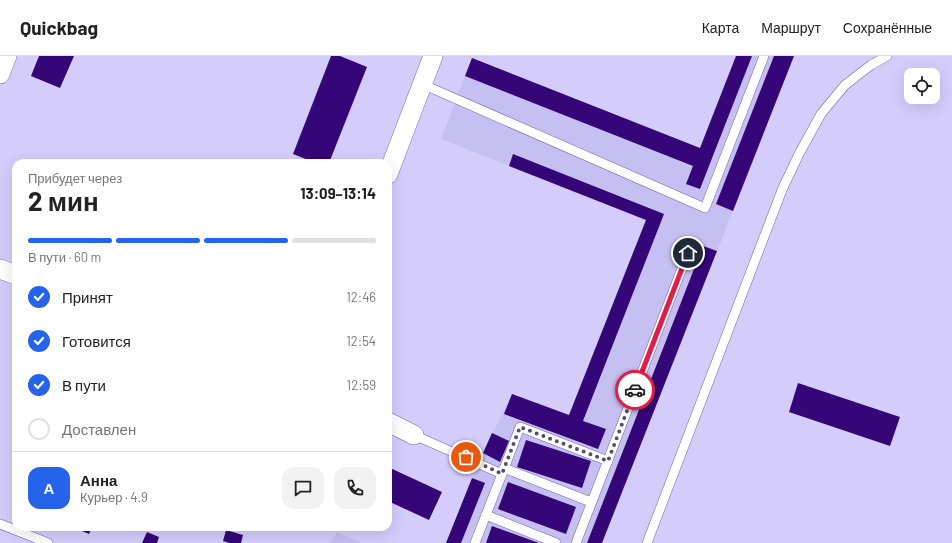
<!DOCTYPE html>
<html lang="ru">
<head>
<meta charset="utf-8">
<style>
	:root { --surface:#fff; --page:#f2f2f2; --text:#222; --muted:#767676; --line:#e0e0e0; --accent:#2563eb }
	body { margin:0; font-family:Barlow,sans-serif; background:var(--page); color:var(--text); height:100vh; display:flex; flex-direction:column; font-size:15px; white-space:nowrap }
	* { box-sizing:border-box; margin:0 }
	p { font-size:13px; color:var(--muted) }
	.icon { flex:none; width:22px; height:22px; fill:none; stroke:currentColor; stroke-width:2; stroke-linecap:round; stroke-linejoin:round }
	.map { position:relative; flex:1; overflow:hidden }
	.panel { position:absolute; left:12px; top:103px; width:380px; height:372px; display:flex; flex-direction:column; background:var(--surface); border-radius:12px; box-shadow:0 4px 16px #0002 }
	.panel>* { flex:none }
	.buttons { position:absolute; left:904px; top:12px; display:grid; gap:8px }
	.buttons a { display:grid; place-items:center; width:36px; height:36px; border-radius:8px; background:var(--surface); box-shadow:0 4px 16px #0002; font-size:20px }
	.pin { position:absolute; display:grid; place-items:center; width:34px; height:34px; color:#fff; margin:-17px; border:2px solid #fff; border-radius:50%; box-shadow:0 1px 4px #0007 }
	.courier { position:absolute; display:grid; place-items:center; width:40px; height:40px; margin:-20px; border:3px solid #e11d48; border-radius:50%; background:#fff; color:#222; box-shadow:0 1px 5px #0007 }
	.overview em { font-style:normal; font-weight:700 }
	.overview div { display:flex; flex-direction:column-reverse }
	.overview { display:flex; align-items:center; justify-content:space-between; height:68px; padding:0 16px }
	h1 { font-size:26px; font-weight:700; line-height:30px }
	.bar { display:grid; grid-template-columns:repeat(4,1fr); gap:6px 4px; align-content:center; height:48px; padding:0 16px }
	.bar i { height:5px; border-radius:3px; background:var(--line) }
	.bar .current { background:var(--accent) }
	.bar p { grid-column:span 4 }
	.line { display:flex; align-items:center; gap:10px; padding:0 16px; border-top:1px solid var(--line) }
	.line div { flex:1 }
	.round { display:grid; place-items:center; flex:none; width:42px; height:42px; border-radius:12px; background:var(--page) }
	ol { padding:0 16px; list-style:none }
	li { display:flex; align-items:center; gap:12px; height:44px }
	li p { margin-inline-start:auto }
	li .icon { padding:4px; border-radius:50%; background:var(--accent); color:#fff; stroke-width:4 }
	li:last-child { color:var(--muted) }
	li i { width:22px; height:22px; border:2px solid var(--line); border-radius:50% }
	header { display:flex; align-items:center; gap:24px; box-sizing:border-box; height:56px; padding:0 20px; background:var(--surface); border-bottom:1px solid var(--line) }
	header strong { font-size:19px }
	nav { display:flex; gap:22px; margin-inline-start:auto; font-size:14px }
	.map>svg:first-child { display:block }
</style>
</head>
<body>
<header>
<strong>Quickbag</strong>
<nav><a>Карта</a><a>Маршрут</a><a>Сохранённые</a></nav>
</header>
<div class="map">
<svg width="952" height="487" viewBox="0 0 952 487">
	<rect width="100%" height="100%" fill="#d4cdfc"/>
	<g fill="#c6bff1">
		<path d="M736 0H794L602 487H446L483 397 512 338 569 359 646 164 441 83 472 2 700 92Z"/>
		<path d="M337 476 362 487H330Z"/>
	</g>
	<g fill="#350677">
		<path d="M39 0H74L60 32 31 20Z"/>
		<path d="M331 0H340L367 11 329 107H316L293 98Z"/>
		<path d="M736 0H752L700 133 686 128 693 110 465 20 472 2 700 92Z"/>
		<path d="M774 0H794L733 155 716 148Z"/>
		<path d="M513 98 664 158 583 365 606 373 598 393 504 358 512 338 569 359 646 164 509 110Z"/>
		<path d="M703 190 717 195 602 487H587Z"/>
		<path d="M798 327 900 361 890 390 789 356Z"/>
		<path d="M492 377 509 385 500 406 483 397Z"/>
		<path d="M526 384 591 405 582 432 517 411Z"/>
		<path d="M388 411 442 436 429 464 388 445Z"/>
		<path d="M472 422 485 427 461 487H446Z"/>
		<path d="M508 426 576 451 566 478 498 453Z"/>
		<path d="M492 470 539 487H486Z"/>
		<path d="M73 471H92L89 478Z"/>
		<path d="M226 474 243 479 241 487H229L223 485Z"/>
		<path d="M147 476 159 481 157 487H142Z"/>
	</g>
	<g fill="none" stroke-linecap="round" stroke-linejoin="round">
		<g stroke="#7264aa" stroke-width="10">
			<g id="service">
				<path d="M422 28 705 152 764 0"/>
				<path d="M414 379 502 418 475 487"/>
				<path d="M504 412 591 446"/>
				<path d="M502 418 520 371 608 405"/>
				<path d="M486 459 556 487"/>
				<path d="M0 468 48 487"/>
				<path d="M576 487 688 197"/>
				<path d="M647 487 782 134 799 98 821 58 845 29 871 9 887 0"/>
			</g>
		</g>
		<g stroke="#7264aa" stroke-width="20">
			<g id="minor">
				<path d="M0 18 7 0"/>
				<path d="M388 118 433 0"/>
				<path d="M0 213 16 219"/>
				<path d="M388 366 414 379"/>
			</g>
		</g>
		<use href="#service" stroke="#fff" stroke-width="9"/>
		<use href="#minor" stroke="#fff" stroke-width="19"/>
	</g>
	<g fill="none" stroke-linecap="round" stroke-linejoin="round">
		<path stroke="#554e70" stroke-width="4" stroke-dasharray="0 7.2" d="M466 401 502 418 520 371 608 405 635 334"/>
		<path stroke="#e11d48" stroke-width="5" d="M635 334 688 197"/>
	</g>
</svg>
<div class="buttons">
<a><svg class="icon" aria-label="locate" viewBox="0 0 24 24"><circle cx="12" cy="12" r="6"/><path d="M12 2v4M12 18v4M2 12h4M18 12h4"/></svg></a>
</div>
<div class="pin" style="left:466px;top:401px;background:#ea580c"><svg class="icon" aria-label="bag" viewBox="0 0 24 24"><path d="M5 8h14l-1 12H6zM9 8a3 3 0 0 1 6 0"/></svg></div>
<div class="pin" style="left:688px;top:197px;background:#1f2937"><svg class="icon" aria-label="home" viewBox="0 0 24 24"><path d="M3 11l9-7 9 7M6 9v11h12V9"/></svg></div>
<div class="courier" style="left:635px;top:334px"><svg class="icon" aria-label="car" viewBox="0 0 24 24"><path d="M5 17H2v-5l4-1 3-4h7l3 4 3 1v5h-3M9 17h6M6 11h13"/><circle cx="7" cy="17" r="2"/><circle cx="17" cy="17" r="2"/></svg></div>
<section class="panel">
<div class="overview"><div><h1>2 мин</h1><p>Прибудет через</p></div><em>13:09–13:14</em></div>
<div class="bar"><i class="current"></i><i class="current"></i><i class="current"></i><i></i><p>В пути · 60 m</p></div>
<ol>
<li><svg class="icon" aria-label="check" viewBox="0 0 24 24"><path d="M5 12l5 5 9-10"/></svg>Принят<p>12:46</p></li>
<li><svg class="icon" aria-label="check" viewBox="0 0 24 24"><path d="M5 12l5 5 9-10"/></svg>Готовится<p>12:54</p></li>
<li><svg class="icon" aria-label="check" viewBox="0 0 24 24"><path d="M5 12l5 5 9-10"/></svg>В пути<p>12:59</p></li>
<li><i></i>Доставлен</li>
</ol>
<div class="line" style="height:72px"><b class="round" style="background:var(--accent);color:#fff">А</b><div><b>Анна</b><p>Курьер · 4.9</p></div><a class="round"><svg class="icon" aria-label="chat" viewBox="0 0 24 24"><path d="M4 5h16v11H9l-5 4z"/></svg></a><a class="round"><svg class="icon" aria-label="phone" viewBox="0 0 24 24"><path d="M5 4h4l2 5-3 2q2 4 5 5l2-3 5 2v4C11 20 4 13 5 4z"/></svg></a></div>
</section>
</div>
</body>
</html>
